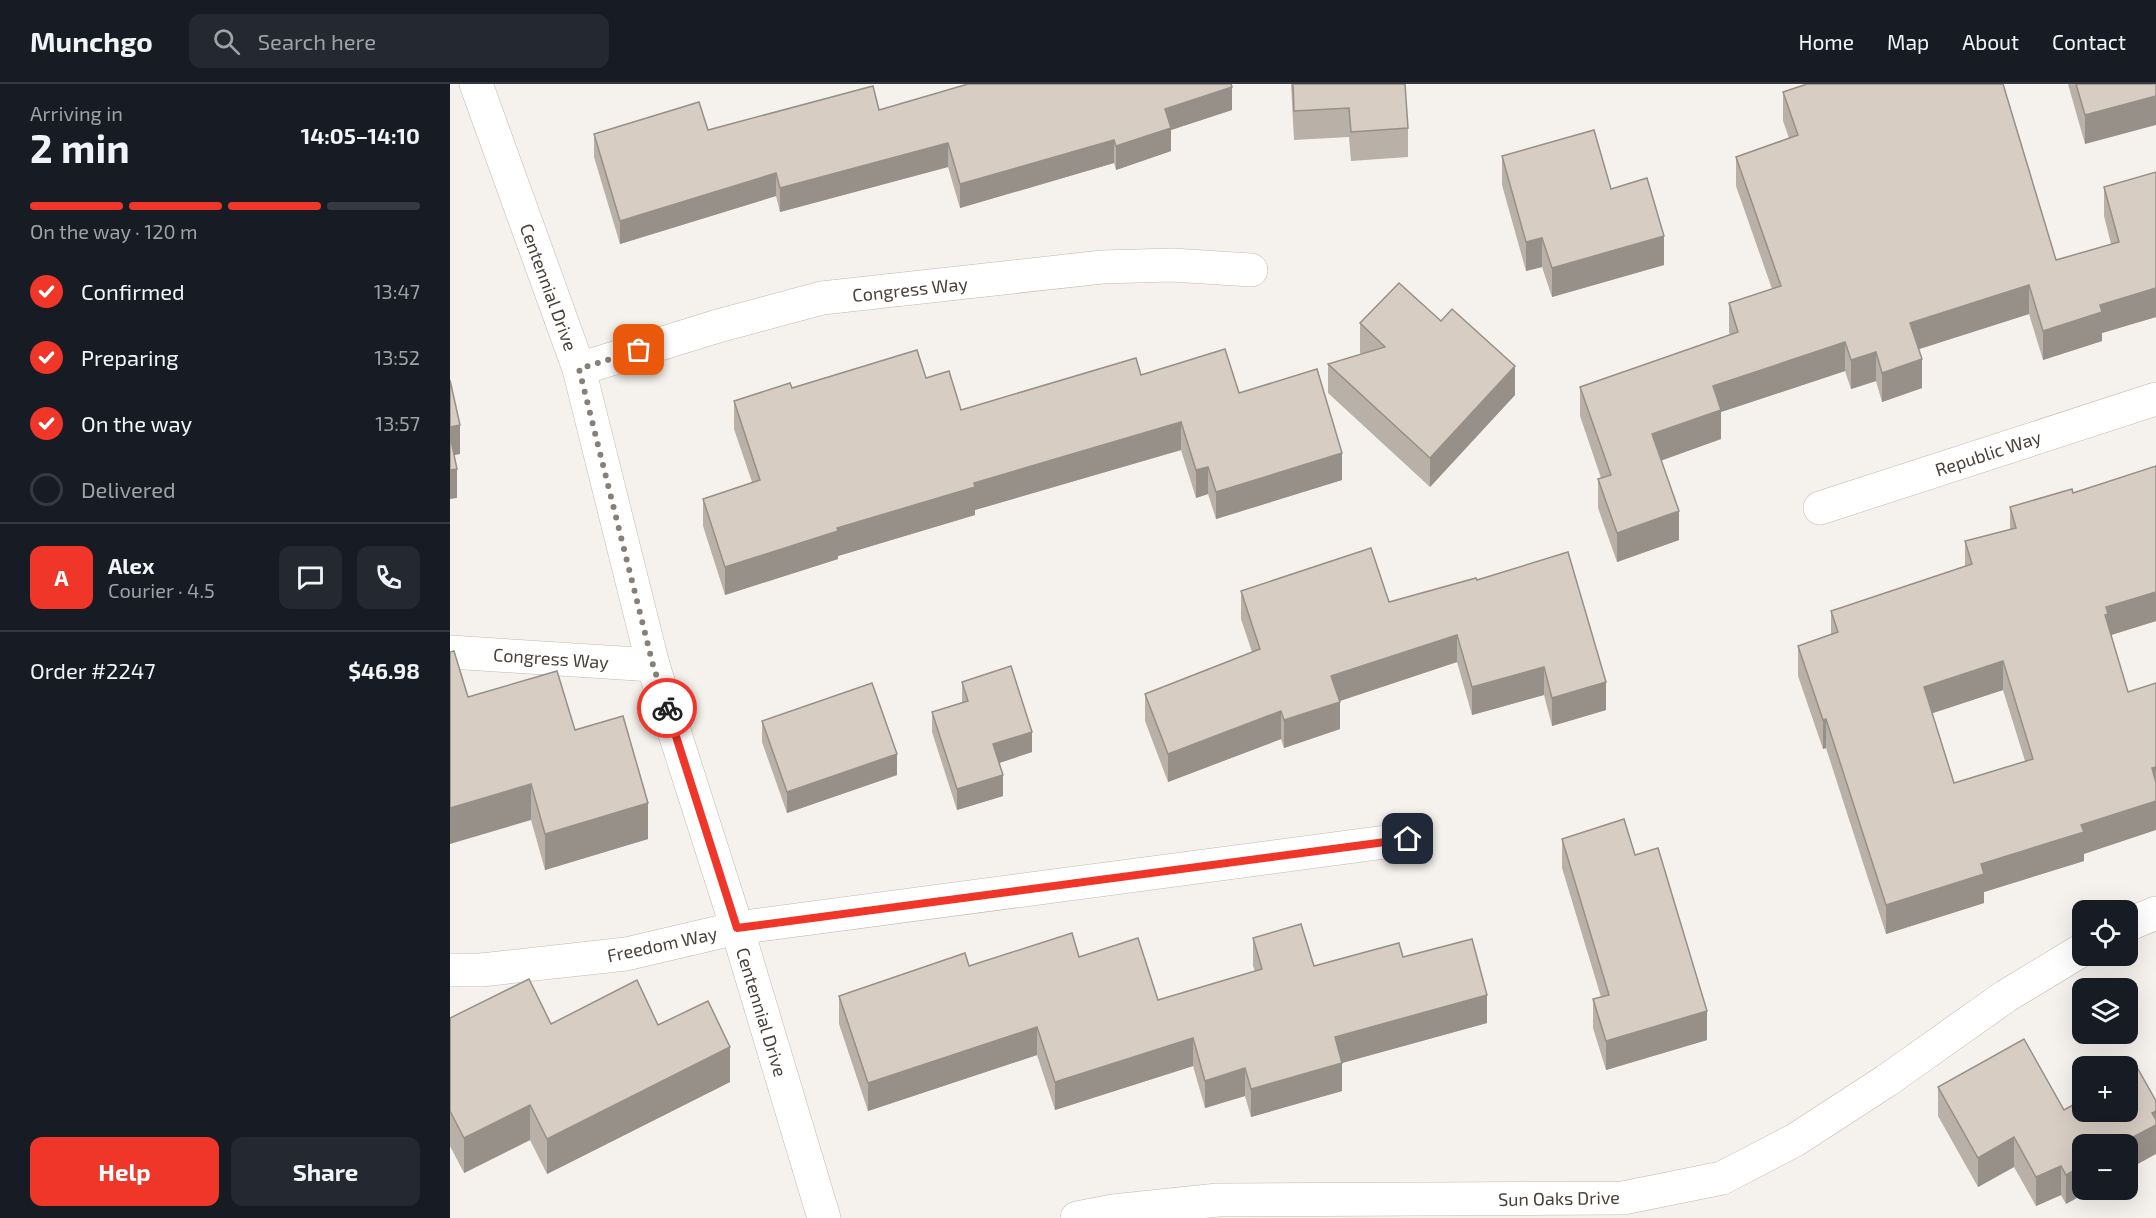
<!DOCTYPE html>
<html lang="en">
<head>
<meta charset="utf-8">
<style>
	:root { --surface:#171b24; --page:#242831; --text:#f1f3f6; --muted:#9ea1a6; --line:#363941; --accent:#f03629 }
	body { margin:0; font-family:"Exo 2",sans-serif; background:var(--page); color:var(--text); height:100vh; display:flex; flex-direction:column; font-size:22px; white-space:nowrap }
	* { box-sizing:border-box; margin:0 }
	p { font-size:20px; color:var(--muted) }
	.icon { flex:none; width:33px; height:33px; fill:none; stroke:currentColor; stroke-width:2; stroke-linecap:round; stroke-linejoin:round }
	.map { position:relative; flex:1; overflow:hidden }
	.panel { display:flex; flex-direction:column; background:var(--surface); width:450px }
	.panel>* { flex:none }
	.fabs { position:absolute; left:1622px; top:816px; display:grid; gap:12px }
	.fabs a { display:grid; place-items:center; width:66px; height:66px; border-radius:12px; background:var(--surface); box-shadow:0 6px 24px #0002; font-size:30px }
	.pin { position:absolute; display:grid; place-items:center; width:51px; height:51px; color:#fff; margin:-26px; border-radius:12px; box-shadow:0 3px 9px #0006 }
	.courier { position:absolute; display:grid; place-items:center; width:60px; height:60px; margin:-30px; border:4px solid #f03629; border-radius:50%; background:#fff; color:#222; box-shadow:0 2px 8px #0007 }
	.headline em { font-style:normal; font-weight:700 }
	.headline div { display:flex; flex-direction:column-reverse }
	.headline { display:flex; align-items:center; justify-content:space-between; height:102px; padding:0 30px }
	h1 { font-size:39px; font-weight:700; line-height:45px }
	.bar { display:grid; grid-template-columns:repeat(4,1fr); gap:9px 6px; align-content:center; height:72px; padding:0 30px }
	.bar i { height:8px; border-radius:4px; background:var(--line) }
	.bar .current { background:var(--accent) }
	.bar p { grid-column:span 4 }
	.line { display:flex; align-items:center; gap:15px; padding:0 30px; border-top:2px solid var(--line) }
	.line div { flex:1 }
	.round { display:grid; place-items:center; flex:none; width:63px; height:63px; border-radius:12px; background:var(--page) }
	ol { padding:0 30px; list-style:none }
	li { display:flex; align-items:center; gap:18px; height:66px }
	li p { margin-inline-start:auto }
	li .icon { padding:6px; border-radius:50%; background:var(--accent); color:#fff; stroke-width:4 }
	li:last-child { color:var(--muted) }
	li i { width:33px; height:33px; border:3px solid var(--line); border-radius:50% }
	.button { display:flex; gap:12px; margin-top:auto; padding:12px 30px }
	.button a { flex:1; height:69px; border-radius:12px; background:var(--accent); color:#fff; font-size:24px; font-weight:700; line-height:69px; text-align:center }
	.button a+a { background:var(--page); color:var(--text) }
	header { display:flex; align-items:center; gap:36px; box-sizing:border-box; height:84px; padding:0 30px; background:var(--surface); border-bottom:2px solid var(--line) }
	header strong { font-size:28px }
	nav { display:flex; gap:33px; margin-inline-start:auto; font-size:21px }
	.search { width:420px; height:54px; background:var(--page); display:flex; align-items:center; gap:15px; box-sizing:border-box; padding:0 21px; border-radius:12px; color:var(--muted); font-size:22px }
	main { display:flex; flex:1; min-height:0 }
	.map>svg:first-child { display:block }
</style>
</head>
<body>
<header>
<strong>Munchgo</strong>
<div class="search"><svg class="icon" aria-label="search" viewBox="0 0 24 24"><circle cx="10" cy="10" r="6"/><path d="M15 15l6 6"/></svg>Search here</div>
<nav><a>Home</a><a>Map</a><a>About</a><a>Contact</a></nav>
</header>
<main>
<section class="panel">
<div class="headline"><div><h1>2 min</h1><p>Arriving in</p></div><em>14:05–14:10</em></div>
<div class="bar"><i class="current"></i><i class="current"></i><i class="current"></i><i></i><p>On the way · 120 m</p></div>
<ol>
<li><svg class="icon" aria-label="check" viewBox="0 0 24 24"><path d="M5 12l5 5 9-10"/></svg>Confirmed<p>13:47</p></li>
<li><svg class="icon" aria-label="check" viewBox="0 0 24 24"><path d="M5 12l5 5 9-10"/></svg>Preparing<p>13:52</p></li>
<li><svg class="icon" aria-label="check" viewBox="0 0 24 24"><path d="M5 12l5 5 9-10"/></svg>On the way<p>13:57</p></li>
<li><i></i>Delivered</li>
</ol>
<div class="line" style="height:108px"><b class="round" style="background:var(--accent);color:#fff">A</b><div><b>Alex</b><p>Courier · 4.5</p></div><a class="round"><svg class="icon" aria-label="chat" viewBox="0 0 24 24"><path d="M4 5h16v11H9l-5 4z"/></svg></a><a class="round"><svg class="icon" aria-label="phone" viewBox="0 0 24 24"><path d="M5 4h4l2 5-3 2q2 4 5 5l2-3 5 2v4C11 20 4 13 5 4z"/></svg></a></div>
<div class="line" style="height:78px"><div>Order #2247</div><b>$46.98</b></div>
<div class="button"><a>Help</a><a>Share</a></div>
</section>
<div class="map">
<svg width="1706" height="1134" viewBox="0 0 1706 1134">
	<rect width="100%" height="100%" fill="#f5f2ed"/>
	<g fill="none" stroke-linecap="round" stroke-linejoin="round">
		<g stroke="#c1b9af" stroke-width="34">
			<g id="minor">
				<path d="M26 0 129 285 203 581 287 844 374 1134"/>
				<path d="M129 285 268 242 372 214 652 183 722 181 801 186"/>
				<path d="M1370 424 1706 315"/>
				<path d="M0 568 203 581"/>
				<path d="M1677 841 1706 829"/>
				<path d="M0 886H31L176 870 287 844 958 755"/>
				<path d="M627 1134 663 1127 768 1116 1173 1114 1272 1094 1345 1056 1436 997 1556 912 1632 866"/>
			</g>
		</g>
		<use href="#minor" stroke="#fff" stroke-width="33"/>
	</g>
	<g fill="#b9b0a7" fill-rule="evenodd">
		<path d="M841 0H955L958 44V73L901 77 899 53 844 56Z"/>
		<path d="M1618 0H1706L1635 60Z"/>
		<path d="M1333 8 1606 176 1661 160 1654 132V103L1706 88V233L1652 249V257L1593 276 1579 230 1469 265 1472 304 1432 318 1426 297 1401 305 1395 287 1271 328V355L1211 376 1229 456 1167 478 1148 424V395L1151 394 1130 332V303L1280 251 1279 248V219L1322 205 1286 102V73L1339 54 1333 37Z"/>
		<path d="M429 26H782L721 46V67L666 86 664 79 510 124 498 83 330 128 326 112 170 160 144 73V50L258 46Z"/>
		<path d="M1052 72 1161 105 1214 181 1102 213 1092 183 1076 187 1052 101Z"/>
		<path d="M991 237 1065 311 980 403 878 309V280L912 270 910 269V239Z"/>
		<path d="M691 291 789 309 892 396 766 435 758 410 746 414 731 366 525 426V431L388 472V475L275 511 253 442V415L302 398 284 345V317L342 304 476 294 511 326Z"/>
		<path d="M1623 409 1706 537 1661 551 1634 770V777L1534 808V819L1436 850 1376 664 1373 665 1348 592V562L1381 551V527L1515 482V457L1560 445V423ZM1553 606 1575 677 1504 699 1482 629Z"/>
		<path d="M1027 496 1156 626 1102 642 1094 611 1022 631 1007 578 889 617 890 645 834 664 831 655 718 698 695 637V610L802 568 791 535V507L939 518Z"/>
		<path d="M512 598 582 668 549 679 553 712 507 726 482 648V628L512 618Z"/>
		<path d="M18 613 125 646 198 755 95 786 81 736Z"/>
		<path d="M312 637 447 691 337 729 312 658Z"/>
		<path d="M1112 755 1185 771 1257 956 1156 986 1143 944V915L1151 913 1112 784Z"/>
		<path d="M803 854 864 882 953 873 1037 939 892 979V1007L801 1033 795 1012 755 1024 743 982 605 1026 587 971 418 1027 389 940V912L519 882 629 873 708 916 805 887 803 882Z"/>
		<path d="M0 934 101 940 208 941 280 998 97 1090 80 1056 14 1089 0 1062Z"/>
		<path d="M1488 1003 1614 1026 1632 1016 1616 1120 1611 1111 1586 1122 1564 1083 1528 1103 1488 1032Z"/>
	</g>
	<g fill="#969088">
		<path d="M782 3V26L721 46V67L666 86V62L715 25Z"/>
		<path d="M1706 12V41L1635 60V31Z"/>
		<path d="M664 56V79L510 124V100Z"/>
		<path d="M498 59V83L330 128V104Z"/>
		<path d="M326 89V112L170 160V137Z"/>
		<path d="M1214 152V181L1102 213V184Z"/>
		<path d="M1092 154V183L1076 187V158Z"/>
		<path d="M1579 201V230L1460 268V239Z"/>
		<path d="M1706 204V233L1652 249V257L1593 276V247L1650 221Z"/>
		<path d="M1395 258V287L1271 328V355L1202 380V350L1263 302Z"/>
		<path d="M1426 268V297L1401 305V276Z"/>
		<path d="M1472 275V304L1432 318V289Z"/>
		<path d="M1065 282V311L980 403V374Z"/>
		<path d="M731 338V366L525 426V431L388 472V475L275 511V483L387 444 524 399Z"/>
		<path d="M10 341V370L0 372V343Z"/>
		<path d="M892 369V396L766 435V408Z"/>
		<path d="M758 383V410L746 414V386Z"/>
		<path d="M7 385V414L0 415V386Z"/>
		<path d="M1229 427V456L1167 478V449Z"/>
		<path d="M1706 508V537L1658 552 1655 531 1656 523Z"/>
		<path d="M1007 551V578L881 620V592Z"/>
		<path d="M1553 577V606L1474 632V603Z"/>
		<path d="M1094 583V611L1022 631V603Z"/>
		<path d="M1156 598V626L1102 642V614Z"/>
		<path d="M890 618V645L834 664V636Z"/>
		<path d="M831 627V655L718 698V670Z"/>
		<path d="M1376 635V664L1373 665V636Z"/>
		<path d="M582 648V668L543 681V660Z"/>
		<path d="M447 670V691L337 729V708Z"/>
		<path d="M1706 683V712L1702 684Z"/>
		<path d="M553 691V712L507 726V705Z"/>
		<path d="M81 700V736L0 760V724Z"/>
		<path d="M1706 717V746L1634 770V777L1534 808V819L1436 850V821L1531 780 1631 741Z"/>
		<path d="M198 719V755L95 786V750Z"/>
		<path d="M1037 911V939L892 979V1007L801 1033V1005L885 953Z"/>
		<path d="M1257 927V956L1156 986V957Z"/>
		<path d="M587 943V971L418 1027V999Z"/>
		<path d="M743 954V982L605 1026V998Z"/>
		<path d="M280 963V998L97 1090V1055Z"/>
		<path d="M795 984V1012L755 1024V997Z"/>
		<path d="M80 1021V1056L14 1089V1054Z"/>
		<path d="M1706 1027V1070L1677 1086V1060H1670L1702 1029Z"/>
		<path d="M1564 1053V1083L1528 1103V1074Z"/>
		<path d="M1611 1082V1111L1586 1122V1093Z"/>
		<path d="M1632 1082V1106H1642L1616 1120V1091Z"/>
	</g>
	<g fill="#d7cdc2" stroke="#969088" stroke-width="1.5" fill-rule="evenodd">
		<path d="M518 0H781L782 3 715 25 721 44 666 62 664 56 510 100 498 59 330 104 326 89 170 137 144 50 249 18 258 46 423 2 429 26Z"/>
		<path d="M843 0H955L958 44 901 48 899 24 844 27Z"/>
		<path d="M1357 0H1553L1606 176 1669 158 1654 103 1706 88V204L1650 221 1652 228 1593 247 1579 201 1460 239 1472 275 1432 289 1426 268 1401 276 1395 258 1263 302 1271 326 1202 350 1229 427 1167 449 1148 395 1161 391 1130 303 1288 248 1279 219 1331 202 1286 73 1348 51 1333 8Z"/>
		<path d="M1626 0H1706V12L1635 31Z"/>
		<path d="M1144 46 1161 105 1197 94 1214 152 1102 184 1092 154 1076 158 1052 72Z"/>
		<path d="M949 199 991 237 1002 225 1065 282 980 374 878 280 935 263 910 239Z"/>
		<path d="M775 265 789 309 867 285 892 369 766 408 758 383 746 386 731 338 524 399 525 403 387 444 388 447 275 483 253 415 310 396 284 317 340 299 342 304 467 266 476 294 499 287 511 326 686 274 691 291Z"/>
		<path d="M0 296 10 341 0 343Z"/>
		<path d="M0 351 7 385 0 386Z"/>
		<path d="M1706 382V508L1656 523 1658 530 1655 531 1678 608 1706 599V683L1702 684 1706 699V717L1631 741 1634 748 1531 780 1534 790 1436 821 1376 635 1373 636 1348 562 1388 548 1381 527 1522 480 1515 457 1566 444 1560 423 1622 405 1623 409ZM1553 577 1583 675 1504 699 1474 603Z"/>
		<path d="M921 464 939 518 1026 494 1027 496 1118 468 1156 598 1102 614 1094 583 1022 603 1007 551 881 592 890 618 834 636 831 627 718 670 695 610 810 565 791 507Z"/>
		<path d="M4 567 18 613 107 587 125 646 173 632 198 719 95 750 81 700 0 724V568Z"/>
		<path d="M561 582 582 648 543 660 553 691 507 705 482 628 518 617 512 598Z"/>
		<path d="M422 599 447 670 337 708 312 637Z"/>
		<path d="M1174 735 1185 771 1208 764 1257 927 1156 957 1143 915 1159 911 1112 755Z"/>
		<path d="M851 840 864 882 949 859 953 873 1022 855 1037 911 885 953 892 979 801 1005 795 984 755 997 743 954 605 998 587 943 418 999 389 912 515 869 519 882 622 849 629 873 688 854 708 916 812 885 803 854Z"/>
		<path d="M79 895 101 940 187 896 208 941 258 917 280 963 97 1055 80 1021 14 1054 0 1027V934Z"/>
		<path d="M1574 955 1614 1026 1632 1016V1028H1677V991L1688 985 1706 1017V1027L1702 1029 1706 1036V1041L1670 1060H1632V1082L1616 1091 1611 1082 1586 1093 1564 1053 1528 1074 1488 1003Z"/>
	</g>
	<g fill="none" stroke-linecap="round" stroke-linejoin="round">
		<path stroke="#868079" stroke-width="6" stroke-dasharray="0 10.8" d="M189 266 129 285 203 581 217 624"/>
		<path stroke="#f03629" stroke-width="8" d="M217 624 287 844 958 755"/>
	</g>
	<g text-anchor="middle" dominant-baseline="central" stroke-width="5" stroke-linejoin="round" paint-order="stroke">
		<g font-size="18" fill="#4a423a" stroke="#fff">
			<text transform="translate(99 203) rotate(70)">Centennial Drive</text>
			<text transform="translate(460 205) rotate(-6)">Congress Way</text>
			<text transform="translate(1538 369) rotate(-18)">Republic Way</text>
			<text transform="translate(101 574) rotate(4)">Congress Way</text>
			<text transform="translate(212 860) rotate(-12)">Freedom Way</text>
			<text transform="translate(312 928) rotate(73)">Centennial Drive</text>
			<text transform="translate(1109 1114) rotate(-1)">Sun Oaks Drive</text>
		</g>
	</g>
</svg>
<div class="fabs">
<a><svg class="icon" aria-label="locate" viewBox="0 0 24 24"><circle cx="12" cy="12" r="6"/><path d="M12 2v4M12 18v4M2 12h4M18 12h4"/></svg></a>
<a><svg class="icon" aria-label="layers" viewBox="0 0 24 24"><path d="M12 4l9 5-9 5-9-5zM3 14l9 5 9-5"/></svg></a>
<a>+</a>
<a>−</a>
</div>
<div class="pin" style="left:189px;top:266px;background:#ea580c"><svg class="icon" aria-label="bag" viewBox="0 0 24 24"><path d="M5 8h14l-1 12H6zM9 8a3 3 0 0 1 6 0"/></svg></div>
<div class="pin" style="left:958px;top:755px;background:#1f2937"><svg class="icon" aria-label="home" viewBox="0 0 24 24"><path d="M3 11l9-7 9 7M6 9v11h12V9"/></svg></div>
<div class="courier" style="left:217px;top:624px"><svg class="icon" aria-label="bike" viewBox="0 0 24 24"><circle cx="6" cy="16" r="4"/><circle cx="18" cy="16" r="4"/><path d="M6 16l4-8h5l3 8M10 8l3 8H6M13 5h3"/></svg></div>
</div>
</main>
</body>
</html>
